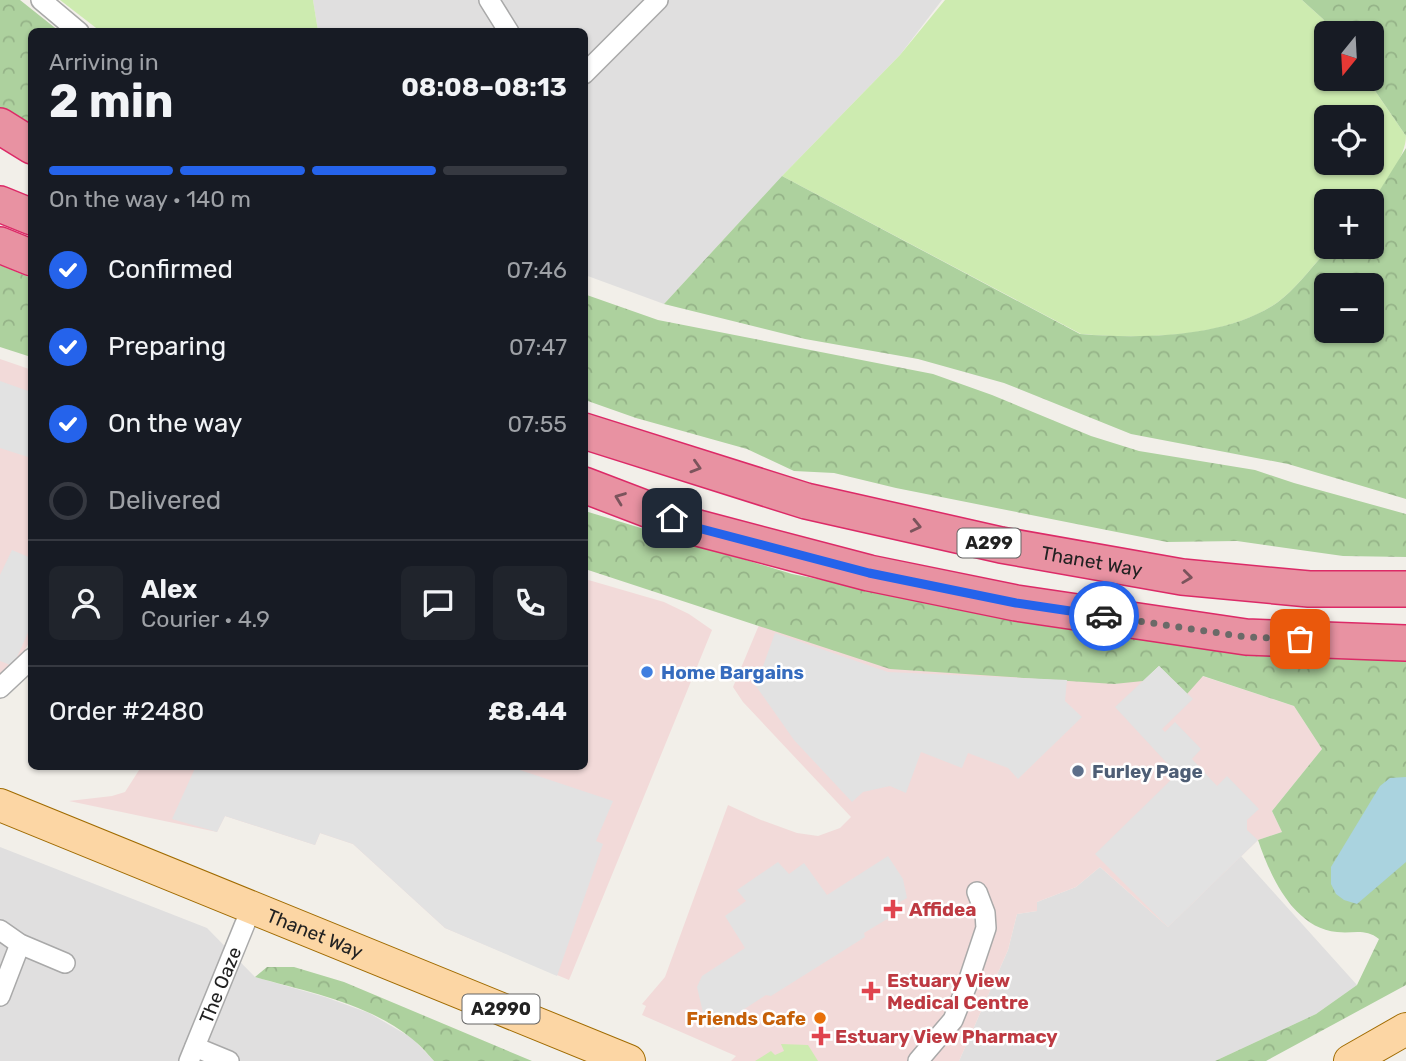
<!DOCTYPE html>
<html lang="en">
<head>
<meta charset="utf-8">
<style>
	:root { --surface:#171b24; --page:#20242c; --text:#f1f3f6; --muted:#9ea1a6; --line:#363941; --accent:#2563eb }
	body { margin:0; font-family:Rubik,sans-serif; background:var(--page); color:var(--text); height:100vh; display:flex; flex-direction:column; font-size:26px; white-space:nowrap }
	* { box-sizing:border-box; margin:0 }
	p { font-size:23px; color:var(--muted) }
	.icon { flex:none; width:38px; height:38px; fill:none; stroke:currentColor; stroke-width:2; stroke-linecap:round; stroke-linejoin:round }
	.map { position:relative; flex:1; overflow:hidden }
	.drawer { position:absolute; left:28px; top:28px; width:560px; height:742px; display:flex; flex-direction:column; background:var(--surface); border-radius:10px; box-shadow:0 2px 5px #0004 }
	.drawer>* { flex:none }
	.needle { width:46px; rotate:198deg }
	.fabs { position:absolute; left:1314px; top:21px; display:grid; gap:14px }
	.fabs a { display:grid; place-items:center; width:70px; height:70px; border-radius:10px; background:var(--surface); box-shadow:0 2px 5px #0004; font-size:35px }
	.pin { position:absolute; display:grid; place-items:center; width:60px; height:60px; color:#fff; margin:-30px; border-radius:14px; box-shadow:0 4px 10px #0006 }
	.courier { position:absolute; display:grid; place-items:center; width:70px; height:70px; margin:-35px; border:5px solid #2563eb; border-radius:50%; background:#fff; color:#222; box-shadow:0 2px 9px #0007 }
	.headline em { font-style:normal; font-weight:700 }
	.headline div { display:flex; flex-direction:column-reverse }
	.headline { display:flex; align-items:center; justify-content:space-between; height:119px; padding:0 21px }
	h1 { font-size:46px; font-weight:700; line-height:52px }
	.bar { display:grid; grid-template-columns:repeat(4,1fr); gap:10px 7px; align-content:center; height:84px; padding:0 21px }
	.bar i { height:9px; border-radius:5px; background:var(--line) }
	.bar .selected { background:var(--accent) }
	.bar p { grid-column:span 4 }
	.line { display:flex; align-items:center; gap:18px; padding:0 21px; border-top:2px solid var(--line) }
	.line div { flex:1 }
	.round { display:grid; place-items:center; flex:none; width:74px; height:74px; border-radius:10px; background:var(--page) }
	ol { padding:0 21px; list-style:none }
	li { display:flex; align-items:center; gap:21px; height:77px }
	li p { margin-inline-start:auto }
	li .icon { padding:7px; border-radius:50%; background:var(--accent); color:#fff; stroke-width:4 }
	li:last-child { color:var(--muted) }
	li i { width:38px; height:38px; border:4px solid var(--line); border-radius:50% }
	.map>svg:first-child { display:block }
</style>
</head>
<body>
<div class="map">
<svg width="1406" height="1061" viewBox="0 0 1406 1061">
	<defs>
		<pattern id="forest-crowns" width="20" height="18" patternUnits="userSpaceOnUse" patternTransform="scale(1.75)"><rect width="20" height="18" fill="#add19e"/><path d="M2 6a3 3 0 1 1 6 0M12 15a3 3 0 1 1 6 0" fill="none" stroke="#95b388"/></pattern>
	</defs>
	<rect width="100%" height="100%" fill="#f2efe9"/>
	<g fill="#e0dfdf">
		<path d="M313 0H942L900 55 782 176 664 304 585 275 584 32 318 31Z"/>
		<path d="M0 847 207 928 255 977 325 997 369 1013 412 1038 434 1061H0Z"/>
		<path d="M1241 856 1357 985 1316 1014 1215 1061H959L1008 950 1017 914 1037 911V902L1076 887 1100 867 1168 927Z"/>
	</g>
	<g fill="#f2dad9">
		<path d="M0 359 32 370 31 639 10 676 0 682Z"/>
		<path d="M585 579 664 602 689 614 712 630 569 980 445 928 353 844 320 833 315 845 225 816 217 832 69 801 112 796 125 792 141 767 584 766Z"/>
		<path d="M759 625 1114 684 1164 676H1202L1294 706 1322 749 1272 811 1282 832 1258 840 1168 927 1100 867 1076 887 1037 902V911L1017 914 1008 950 959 1061H731L736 1056 642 1015 646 1006 642 1004 665 977 728 805 761 820 797 833 818 836 840 828 851 817 743 702 733 687Z"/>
	</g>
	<g fill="#cdebb0" fill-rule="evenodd">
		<path d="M60 0H313L318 31H100Z"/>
		<path d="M945 0H1302L1323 19 1334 33H1326V79H1367L1406 136C1406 156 1384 187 1371 201H1326V247H1330C1315 263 1296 289 1278 302 1226 339 1142 339 1081 334L782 176 900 55ZM1326 117H1372V163H1326Z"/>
		<path d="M781 1044 808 1045 818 1061H755L771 1051 775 1055 784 1051Z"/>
	</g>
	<g fill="url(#forest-crowns)" fill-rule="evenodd">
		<path d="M0 0H20L59 31 32 32 31 136 0 117Z"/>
		<path d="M1302 0H1406V136L1367 79H1372V33H1334L1323 19Z"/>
		<path d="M1406 148V499L1288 464 1131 434 1004 383 918 359 805 339 664 304 782 176 1080 334C1141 339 1227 338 1278 302 1296 289 1315 263 1330 247H1372L1371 201 1378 193ZM1372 285V331H1326V285Z"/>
		<path d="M0 265 31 278V357L0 347Z"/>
		<path d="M584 294 658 320 933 374 992 395 1091 436 1139 451 1255 470 1294 483 1406 514V557L1343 556 1237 541 1167 542 896 488 834 473 794 471 747 449 636 418 585 400Z"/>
		<path d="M585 511 792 574 1025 620 1406 647V985L1266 1061H1215L1316 1014 1357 985 1379 939C1365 928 1353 934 1337 932 1294 928 1270 876 1258 840L1282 832 1272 811 1322 749 1294 706 1203 676 1187 694 1159 666 1143 681 1114 684 890 669 585 569Z"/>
		<path d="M267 967H294L344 982 532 1061H434C427 1053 419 1044 411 1038 367 1003 308 992 255 977Z"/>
	</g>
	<g fill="#e2e2e2">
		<path d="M0 381 31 392V458L0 448Z"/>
		<path d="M12 550 31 558V626L13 666 0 661V575Z"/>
		<path d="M775 633 888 672 1067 680 1065 701 1082 717 1018 779 1008 768 968 753 962 768 921 752 906 793 890 786 863 792 852 802 794 740 751 679 762 669Z"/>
		<path d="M1159 666 1193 699 1162 729 1165 732 1175 722 1201 749 1192 759 1217 786 1227 776 1259 809 1247 820V830L1258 840 1168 927 1095 854 1177 774 1115 707Z"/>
		<path d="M196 766 511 767 613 801 596 841 603 844 557 976 445 928 353 844 320 833 315 845 225 816 217 832 172 819Z"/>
		<path d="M888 856 903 879 907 898 898 903 902 910 864 933 865 937 771 996 766 995 712 1030 704 1017 697 987 702 976 745 948 725 916 746 901 737 890 778 862 789 874 804 863 827 895Z"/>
	</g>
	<path fill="#aad3df" d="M1406 777V862L1357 904 1344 900 1336 894 1331 884V867L1380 786 1390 778Z"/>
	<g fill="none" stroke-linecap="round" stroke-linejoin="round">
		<g stroke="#a9a9a9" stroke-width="22">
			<g id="street">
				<path d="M41 0 79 32"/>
				<path d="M489 0 509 32"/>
				<path d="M584 74 658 0"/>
				<path d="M0 688 32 658"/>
				<path d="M0 930 20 944 65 963"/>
				<path d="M0 996 20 944"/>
				<path d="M195 1047 229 1061"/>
				<path id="s1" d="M189 1061 251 909"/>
				<path d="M918 1061 953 1020 967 985 986 928 985 913 977 892"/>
			</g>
		</g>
		<g stroke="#a06b00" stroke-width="34">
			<g id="primary">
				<path id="s2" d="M0 805 629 1061"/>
				<path d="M1350 1061 1406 1029"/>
			</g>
		</g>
		<g stroke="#dc2a67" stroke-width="38">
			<g id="highway">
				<path d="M0 126 32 146"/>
				<path d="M0 204 32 217"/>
				<path d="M0 245 32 258"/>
				<path id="s3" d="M584 431 806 501 1001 545 1182 577 1309 589H1406"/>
				<path d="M584 485 694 527 869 573 1016 603 1246 637 1406 643"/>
			</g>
		</g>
		<use href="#street" stroke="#fff" stroke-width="19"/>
		<use href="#primary" stroke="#fcd6a4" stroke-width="32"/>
		<use href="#highway" stroke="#e892a2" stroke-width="35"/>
	</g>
	<defs><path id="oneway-chevron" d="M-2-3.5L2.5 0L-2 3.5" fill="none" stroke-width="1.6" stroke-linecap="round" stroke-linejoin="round" transform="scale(1.75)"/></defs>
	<g stroke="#7b545c">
		<use href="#oneway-chevron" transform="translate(696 467) rotate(17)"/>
		<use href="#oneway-chevron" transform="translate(620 498) rotate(-159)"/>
		<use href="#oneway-chevron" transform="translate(916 526) rotate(13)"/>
		<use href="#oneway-chevron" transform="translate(1187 577) rotate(7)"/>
	</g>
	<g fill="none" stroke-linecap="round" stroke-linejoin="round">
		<path stroke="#6b6a68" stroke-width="7" stroke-dasharray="0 12.6" d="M1104 616 1246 637 1300 639"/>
		<path stroke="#2563eb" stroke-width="9" d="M672 518 694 527 869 573 1016 603 1104 616"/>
	</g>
	<circle fill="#3f7fe0" stroke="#fff" stroke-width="2.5" cx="647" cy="672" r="7"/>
	<circle fill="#5c6f8a" stroke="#fff" stroke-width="2.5" cx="1078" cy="771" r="7"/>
	<g fill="#e0444e" stroke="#fff" stroke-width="2.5">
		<path d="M889.5 898.5h7v7h7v7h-7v7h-7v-7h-7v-7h7z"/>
		<path d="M867.5 980.5h7v7h7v7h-7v7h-7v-7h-7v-7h7z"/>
		<path d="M817.5 1025.5h7v7h7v7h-7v7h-7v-7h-7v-7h7z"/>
	</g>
	<circle fill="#e8710a" stroke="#fff" stroke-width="2.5" cx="820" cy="1018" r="7"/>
	<g text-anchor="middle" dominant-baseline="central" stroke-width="5" stroke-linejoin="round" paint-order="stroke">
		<g fill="#fff" stroke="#646464" stroke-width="2">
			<rect x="957.5" y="528.5" width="63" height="29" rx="5"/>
			<rect x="462.5" y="994.5" width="77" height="29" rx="5"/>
		</g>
		<g font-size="18" font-weight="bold" fill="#222">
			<text x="989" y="543">A299</text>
			<text x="501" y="1009">A2990</text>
		</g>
		<g font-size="19" fill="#222" stroke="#fff">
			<text stroke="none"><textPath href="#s3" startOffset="525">Thanet Way</textPath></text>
			<text stroke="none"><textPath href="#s2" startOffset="340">Thanet Way</textPath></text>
			<text stroke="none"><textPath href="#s1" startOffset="82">The Oaze</textPath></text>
		</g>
		<g font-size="19" font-weight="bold" fill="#366cbe" stroke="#fff" text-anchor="start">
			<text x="661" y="672">Home Bargains</text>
		</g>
		<g font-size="19" font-weight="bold" fill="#4e5e75" stroke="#fff" text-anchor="start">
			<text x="1092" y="771">Furley Page</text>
		</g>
		<g font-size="19" font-weight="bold" fill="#be3a42" stroke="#fff" text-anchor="start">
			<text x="909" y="909">Affidea</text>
			<text x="887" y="980">Estuary View<tspan x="887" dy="22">Medical Centre</tspan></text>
			<text x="835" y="1036">Estuary View Pharmacy</text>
		</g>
		<g font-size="19" font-weight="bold" fill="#c56008" stroke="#fff" text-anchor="end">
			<text x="806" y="1018">Friends Cafe</text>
		</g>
	</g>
</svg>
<div class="fabs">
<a><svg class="needle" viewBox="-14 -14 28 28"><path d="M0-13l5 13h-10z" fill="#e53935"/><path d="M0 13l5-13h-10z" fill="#9ea1a6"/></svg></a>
<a><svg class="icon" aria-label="locate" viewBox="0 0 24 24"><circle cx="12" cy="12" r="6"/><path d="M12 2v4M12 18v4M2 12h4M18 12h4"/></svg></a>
<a>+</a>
<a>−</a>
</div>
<div class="pin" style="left:1300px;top:639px;background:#ea580c"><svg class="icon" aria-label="bag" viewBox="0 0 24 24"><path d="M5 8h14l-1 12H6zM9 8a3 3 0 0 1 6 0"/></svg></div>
<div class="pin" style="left:672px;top:518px;background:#1f2937"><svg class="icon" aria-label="home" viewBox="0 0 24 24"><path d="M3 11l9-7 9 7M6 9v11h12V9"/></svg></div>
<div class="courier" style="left:1104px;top:616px"><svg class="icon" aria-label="car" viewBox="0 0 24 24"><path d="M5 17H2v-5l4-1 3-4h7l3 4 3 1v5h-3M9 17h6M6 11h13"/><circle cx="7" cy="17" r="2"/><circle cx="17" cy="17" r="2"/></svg></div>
<section class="drawer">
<div class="headline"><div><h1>2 min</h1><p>Arriving in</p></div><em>08:08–08:13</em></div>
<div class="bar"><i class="selected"></i><i class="selected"></i><i class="selected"></i><i></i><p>On the way · 140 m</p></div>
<ol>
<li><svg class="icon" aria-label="check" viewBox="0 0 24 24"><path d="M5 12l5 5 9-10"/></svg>Confirmed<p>07:46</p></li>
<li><svg class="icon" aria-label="check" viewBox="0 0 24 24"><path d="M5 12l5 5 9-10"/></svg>Preparing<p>07:47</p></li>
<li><svg class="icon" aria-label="check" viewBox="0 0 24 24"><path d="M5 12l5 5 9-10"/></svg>On the way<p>07:55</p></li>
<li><i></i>Delivered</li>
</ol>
<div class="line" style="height:126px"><a class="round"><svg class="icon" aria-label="person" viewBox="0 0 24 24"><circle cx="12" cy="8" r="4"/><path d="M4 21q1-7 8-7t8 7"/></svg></a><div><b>Alex</b><p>Courier · 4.9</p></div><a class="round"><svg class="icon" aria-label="chat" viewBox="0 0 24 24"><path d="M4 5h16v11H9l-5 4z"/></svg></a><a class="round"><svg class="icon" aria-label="phone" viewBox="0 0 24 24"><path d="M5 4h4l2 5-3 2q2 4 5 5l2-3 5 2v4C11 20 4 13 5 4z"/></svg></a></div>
<div class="line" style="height:91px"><div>Order #2480</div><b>£8.44</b></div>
</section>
</div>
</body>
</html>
